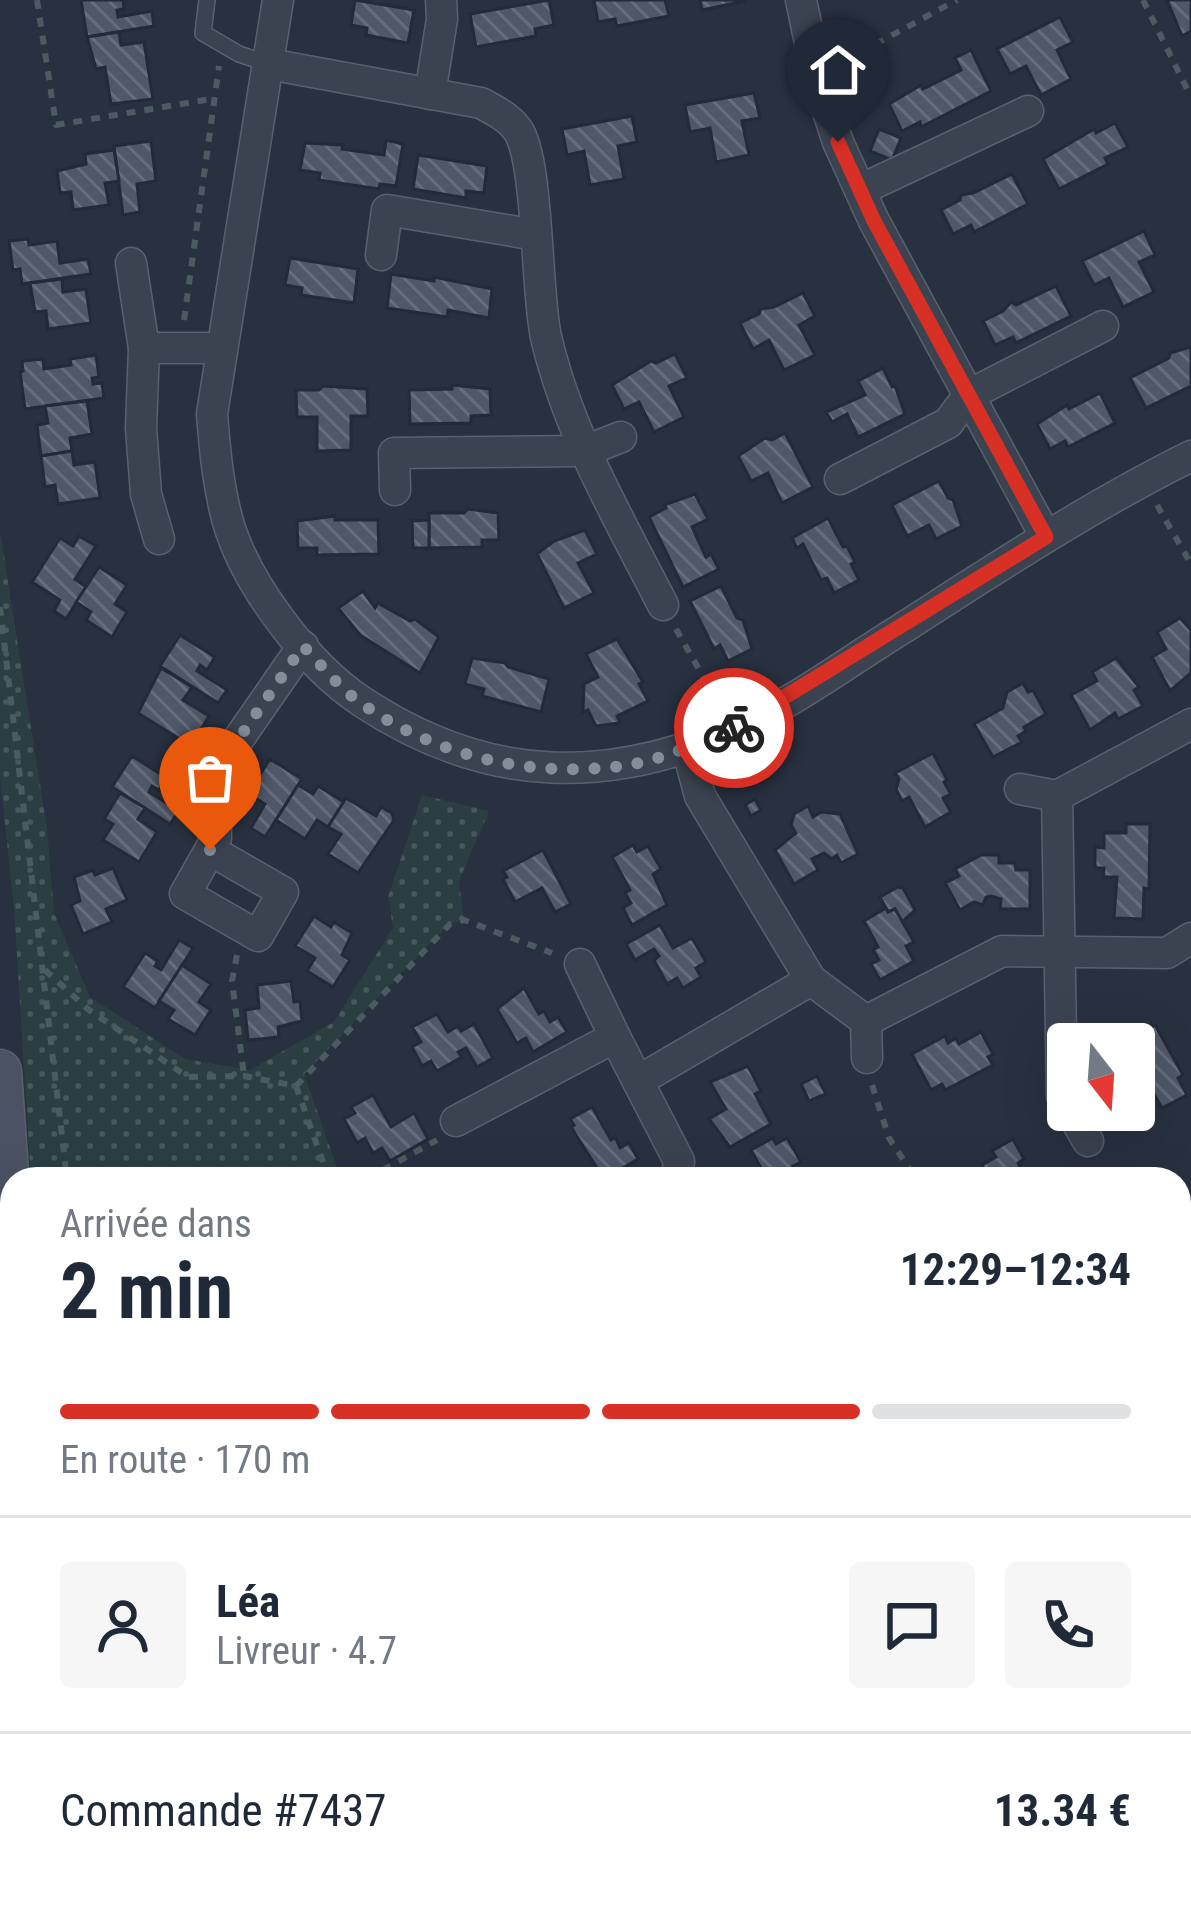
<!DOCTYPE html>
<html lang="fr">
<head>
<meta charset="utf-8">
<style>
	:root { --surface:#fff; --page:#f6f6f7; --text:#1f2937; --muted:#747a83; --line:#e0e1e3; --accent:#d93025 }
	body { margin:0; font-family:"Roboto Condensed",sans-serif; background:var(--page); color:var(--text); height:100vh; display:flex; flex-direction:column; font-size:45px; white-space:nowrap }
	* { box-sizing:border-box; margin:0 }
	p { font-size:39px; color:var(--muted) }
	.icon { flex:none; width:66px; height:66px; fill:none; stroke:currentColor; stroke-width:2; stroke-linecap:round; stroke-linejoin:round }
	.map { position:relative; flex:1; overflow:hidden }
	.drawer { position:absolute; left:0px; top:1167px; width:1191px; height:747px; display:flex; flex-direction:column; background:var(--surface); border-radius:36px 36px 0 0; box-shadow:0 12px 48px #0002 }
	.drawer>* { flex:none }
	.needle { width:78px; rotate:163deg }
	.fabs { position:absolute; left:1047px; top:1023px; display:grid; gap:24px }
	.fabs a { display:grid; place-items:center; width:108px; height:108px; border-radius:12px; background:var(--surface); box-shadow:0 12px 48px #0002; font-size:60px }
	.pin { position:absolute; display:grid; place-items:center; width:102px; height:102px; color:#fff; margin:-123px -51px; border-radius:50% 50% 50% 0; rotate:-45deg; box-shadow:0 0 12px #0007 }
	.pin .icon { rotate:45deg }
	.courier { position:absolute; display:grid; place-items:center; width:120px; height:120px; margin:-60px; border:9px solid #d93025; border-radius:50%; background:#fff; color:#222; box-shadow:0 3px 15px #0007 }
	.head em { font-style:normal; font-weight:700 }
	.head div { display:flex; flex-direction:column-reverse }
	.head { display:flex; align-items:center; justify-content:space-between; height:204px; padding:0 60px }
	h1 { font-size:78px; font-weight:700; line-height:90px }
	.bar { display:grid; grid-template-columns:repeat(4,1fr); gap:18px 12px; align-content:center; height:144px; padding:0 60px }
	.bar i { height:15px; border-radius:9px; background:var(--line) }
	.bar .selected { background:var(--accent) }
	.bar p { grid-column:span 4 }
	.line { display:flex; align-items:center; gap:30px; padding:0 60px; border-top:3px solid var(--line) }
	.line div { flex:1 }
	.round { display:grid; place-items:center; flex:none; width:126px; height:126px; border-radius:12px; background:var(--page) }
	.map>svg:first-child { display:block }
</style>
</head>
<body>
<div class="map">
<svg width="1191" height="1912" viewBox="0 0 1191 1912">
	<defs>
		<pattern id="green-dots" width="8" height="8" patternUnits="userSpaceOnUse" patternTransform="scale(3)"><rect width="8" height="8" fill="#2b3f42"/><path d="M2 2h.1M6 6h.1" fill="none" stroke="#48595c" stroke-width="1.8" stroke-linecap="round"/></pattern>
		<pattern id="forest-firs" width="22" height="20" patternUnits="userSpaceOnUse" patternTransform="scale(3)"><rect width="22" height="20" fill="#2b3f42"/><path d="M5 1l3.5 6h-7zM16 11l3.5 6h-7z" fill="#48595c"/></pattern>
		<pattern id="building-back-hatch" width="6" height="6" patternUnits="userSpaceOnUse" patternTransform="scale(3)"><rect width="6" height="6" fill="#4e5869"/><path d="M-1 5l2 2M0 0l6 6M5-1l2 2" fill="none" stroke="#656e7d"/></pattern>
	</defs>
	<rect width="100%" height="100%" fill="#283140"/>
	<g fill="url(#green-dots)">
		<path d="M0 532 47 829 54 913 90 997 185 1059 250 1070 334 1022 393 928 388 897 422 795 489 811 459 881 464 920 449 924 304 1074 341 1179H31L14 909 0 776Z"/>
		<path d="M1191 1330V1912H985L989 1902H1179V1336Z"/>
	</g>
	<g fill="url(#forest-firs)">
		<path d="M1191 1428V1615L1186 1614 1179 1597V1442Z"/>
		<path d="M989 1902H1143L1141 1912H985Z"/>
	</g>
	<g fill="url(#building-back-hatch)" stroke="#232a38" stroke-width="3">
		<path d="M81 0H123L124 9 117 10 118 17 152 11 154 26 87 37Z"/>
		<path d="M355 0 414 10 408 43 366 35 367 28 351 25Z"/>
		<path d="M549 0 554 25 535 29 536 36 476 47 470 14Z"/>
		<path d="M594 0H665L669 16 617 26 615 19 598 22Z"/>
		<path d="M700 0H745V1L702 10Z"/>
		<path d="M1167 0H1191V31L1182 36Z"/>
		<path d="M1060 17 1073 42 1057 50 1071 79 1041 95 1026 66 1010 74 997 49Z"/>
		<path d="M119 32 121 45 144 42 153 99 111 104 105 67 96 69 87 37Z"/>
		<path d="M971 50 991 91 921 127 920 122 902 131 889 104 921 85 923 89 961 70 955 58Z"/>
		<path d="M754 93 760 118 742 121 749 155 716 162 710 128 690 132 685 105Z"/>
		<path d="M632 116 637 142 618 146 624 179 590 185 584 151 567 155 562 129Z"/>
		<path d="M1115 123 1128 147 1105 158 1108 164 1059 189 1043 159 1094 129 1096 133Z"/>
		<path d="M879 129 901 138 892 160 870 151Z"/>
		<path d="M386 140 403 144 396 186 380 184 379 189 319 180 320 173 300 170 305 143 343 145 342 149 384 155Z"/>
		<path d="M151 141 156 181 137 184 140 212 123 215 114 146Z"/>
		<path d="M114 150 119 181 105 183 109 205 73 210 71 192 60 193 57 171 86 164 85 154Z"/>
		<path d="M418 155 487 166 484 193 466 191V198L413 189Z"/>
		<path d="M1012 174 1028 204 974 232 971 225 953 234 941 210 960 200 961 195 973 193Z"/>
		<path d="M1144 231 1155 255 1139 262 1154 292 1123 307 1109 278 1094 285 1082 261Z"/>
		<path d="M28 239 29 245 57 241 60 263 88 259 91 274 22 284 20 269 13 270 9 241Z"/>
		<path d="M290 258 358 269 354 303 301 295 302 288 285 285Z"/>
		<path d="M391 274 434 281V277L492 289 489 318 448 310 447 317 387 308Z"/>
		<path d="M62 279 63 292 86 289 91 323 48 329 46 311 35 312 30 283Z"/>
		<path d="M1056 286 1071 316 1016 343 1013 337 995 345 983 321 1003 311 1011 302 1016 305Z"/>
		<path d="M803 293 815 316 799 325 815 355 784 370 769 340 753 349 740 323 759 314 761 309 774 307Z"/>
		<path d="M1191 347V386L1146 408 1130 378 1169 358 1170 353Z"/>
		<path d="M675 354 687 378 669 386 684 417 654 432 639 402 624 409 612 385 651 361 656 363Z"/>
		<path d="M96 355 99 377 92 378 93 384 102 383 104 398 25 409 20 372 23 371 22 361 43 359 44 369 71 365 70 359Z"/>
		<path d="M883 368 892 387 895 386 905 414 858 437 847 414 832 422 826 412 865 395 858 381Z"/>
		<path d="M452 385 490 389 491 415 471 416V423L410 424 409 390 452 389Z"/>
		<path d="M323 386 367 389 368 416H351V450L317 451V417H297L296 390H319Z"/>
		<path d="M1100 393 1115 423 1068 447 1065 441 1050 449 1037 424 1067 405 1069 409Z"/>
		<path d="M87 401 92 434 70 438 72 451 41 456 37 425 48 423 45 406Z"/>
		<path d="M785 433 813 487 782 503 768 473 751 481 738 456 765 438 772 440Z"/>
		<path d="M72 451 74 465 95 462 100 498 58 504 55 485 45 487 41 456Z"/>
		<path d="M939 481 948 498 953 500 962 526 936 539 929 525 907 536 892 505Z"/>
		<path d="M695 494 708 519 692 527 706 557 711 554 719 569 683 587 649 517 666 508 664 505Z"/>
		<path d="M468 509 498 513 499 540H482V547L429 548V513H464Z"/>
		<path d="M335 516V520H378L379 554 317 555V548H298L297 521Z"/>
		<path d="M828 518 843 547 847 546 855 562 851 564 859 580 834 593 827 578 821 580 803 544 797 548 792 538Z"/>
		<path d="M429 520V548H413L412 521Z"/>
		<path d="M585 530 597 554 578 563 594 593 564 608 537 554 554 541Z"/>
		<path d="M79 536 96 546 75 579 86 587 66 619 54 611 60 600 32 582 60 538 73 546Z"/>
		<path d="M99 567 127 585 115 604 127 612 112 637 86 620 91 612 76 602Z"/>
		<path d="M721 586 737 618 743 620 752 649 728 661 720 645 714 649 690 601Z"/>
		<path d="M363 591 375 608 378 603 410 621 415 619 439 637 420 673 360 635 338 608Z"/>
		<path d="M1180 618 1191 630V673L1170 691 1152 657 1166 649 1157 632Z"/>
		<path d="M180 635 215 657 207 670 200 665 197 671 227 690 218 703 160 666Z"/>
		<path d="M617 639 643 682 639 684 648 701 617 716 620 723 596 726 588 710 583 712 584 684 598 677 586 654Z"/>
		<path d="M472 658 505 663 508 667 549 679 541 712 482 696 484 689 465 684Z"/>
		<path d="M1116 658 1139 687 1134 690 1143 706 1118 719 1115 713 1090 730 1071 695 1097 681 1092 672Z"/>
		<path d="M161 668 192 687 183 700 209 716 191 746 138 713Z"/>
		<path d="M1023 683 1028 692 1033 690 1046 714 1024 727 1026 731 1018 736 1022 742 993 757 974 724 1003 708 1007 692Z"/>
		<path d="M933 753 947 780 944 782 951 794 943 798 951 812 925 827 909 797 902 801 896 789 899 779 895 773Z"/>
		<path d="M132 756 167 778 159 790 152 786 149 792 179 811 170 824 112 787Z"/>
		<path d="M270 759 302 779 265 837 251 828 265 804 248 793Z"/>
		<path d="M298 785 313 794 318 786 344 802 328 827 317 820 305 839 276 820Z"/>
		<path d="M120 793 145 808 138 819 157 832 139 862 103 840 113 824 104 819Z"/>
		<path d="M346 798 376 816 381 807 392 813 394 820 358 873 328 854 341 834 328 827Z"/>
		<path d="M755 799 761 810 751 816 745 805Z"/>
		<path d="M808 806 813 817 821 812 840 814 858 854 841 863 837 855 832 859 824 853 812 859 818 870 794 884 775 850 796 833 791 825 794 814Z"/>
		<path d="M1126 824H1150L1149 889 1144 888 1143 919 1114 918 1117 877H1103L1104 868H1095V847L1104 848V833H1126Z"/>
		<path d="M633 845 637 852 648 846 661 869 653 874 667 905 632 925 623 908 631 903 625 893 630 890 612 857Z"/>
		<path d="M543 850 571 904 555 912 542 888 515 902 503 879 507 877 503 871Z"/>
		<path d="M981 855H999V863H1015L1016 870H1030V909H1000L1001 899 991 896 986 897 983 905 974 902 960 910 945 883 959 876 955 869Z"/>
		<path d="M113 868 127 900 106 909 112 922 83 934 71 905 80 901 74 877 93 870 95 875Z"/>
		<path d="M898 887 903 888 915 910 902 922 895 909 888 912 880 897Z"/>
		<path d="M886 908 888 912 895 909 914 942 906 946 914 961 880 980 871 964 879 960 873 950 878 947 864 921Z"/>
		<path d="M314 916 331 927 334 922 352 933 342 955 350 960 333 987 307 971 315 958 295 946Z"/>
		<path d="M660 925 673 948 692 938 706 962 696 968 701 977 683 988 677 978 667 984 654 960 659 956 654 949 635 960 626 944Z"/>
		<path d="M179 940 193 948 155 1008 123 987 145 953 158 961 155 966 161 970Z"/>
		<path d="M182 965 211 984 199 1002 211 1010 195 1035 168 1019 174 1010 159 1001Z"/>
		<path d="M291 981 294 1002 300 1001 302 1021 278 1027 279 1037 248 1040 245 1010 259 1008 257 985Z"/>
		<path d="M524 988 539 1014 544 1011 550 1022 558 1017 567 1032 533 1052 526 1038 517 1043 497 1009Z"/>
		<path d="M437 1014 448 1032 458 1026 461 1031 474 1024 493 1058 477 1067 466 1048 458 1052 462 1057 437 1071 431 1061 422 1066 412 1047 421 1042 412 1027Z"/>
		<path d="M1155 1025 1183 1075 1178 1078 1187 1095 1162 1108 1142 1073 1134 1077V1044H1114L1111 1039 1131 1029 1143 1032Z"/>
		<path d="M981 1032 993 1054 988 1057 993 1065 945 1090 942 1084 931 1090 912 1054 945 1036 948 1043 956 1038 959 1044Z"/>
		<path d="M748 1066 761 1091 755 1094 771 1124 730 1147 709 1119 726 1109 710 1082Z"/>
		<path d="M817 1076 826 1094 809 1101 801 1084Z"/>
		<path d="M373 1095 391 1127 414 1113 428 1139 390 1161 382 1148 373 1153 365 1138 357 1143 344 1119 355 1113 351 1107Z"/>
		<path d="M592 1107 611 1140 615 1137 620 1148 629 1143 638 1159 604 1179 571 1127 574 1125 570 1119Z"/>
		<path d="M773 1138 776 1144 787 1138 801 1162 793 1166 800 1179H767L751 1150Z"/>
		<path d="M1013 1139 1024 1159 1018 1163 1025 1176 1035 1171 1040 1179H990L982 1165 996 1157 992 1151Z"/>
		<path d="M1191 1205V1264L1184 1252 1179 1255V1212Z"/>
	</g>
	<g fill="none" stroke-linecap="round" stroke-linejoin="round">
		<g stroke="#5a616e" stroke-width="18">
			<path id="service" d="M207 0 203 33 239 54 269 64"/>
		</g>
		<g stroke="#5a616e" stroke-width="33">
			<g id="minor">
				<path d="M278 0 212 414C215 451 218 486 228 522 246 584 308 666 361 701 487 785 612 787 748 723 799 698 847 663 895 633 992 571 1088 507 1191 456"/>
				<path d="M801 0 818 81 838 142 874 221 1046 537"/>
				<path d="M269 64 481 103C494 110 508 117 517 129 539 158 536 294 546 337 568 432 619 519 663 605"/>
				<path d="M430 94 442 19 441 0"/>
				<path d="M860 190 1028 111"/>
				<path d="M381 255 387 210 536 235"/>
				<path d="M131 263 144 348 141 428 146 494 159 539"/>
				<path d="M144 348H221"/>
				<path d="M840 479 948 423 969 395 1103 326"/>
				<path d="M395 490 394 453 585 451 621 437"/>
				<path d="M687 748 700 796 811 980 866 1021"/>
				<path d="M1020 789 1057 796"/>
				<path d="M210 850 185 894 258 936 283 892 210 850 216 838 215 773 303 646"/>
				<path d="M580 964 615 1037"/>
				<path d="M866 1021 1002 951 1167 953 1191 938"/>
				<path d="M866 1021 867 1058"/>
				<path d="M638 1081 811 980"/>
				<path d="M1068 1106 1062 1096 1057 796 1191 724"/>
				<path d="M1070 1110 1088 1141"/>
				<path d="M456 1121 615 1037 679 1161 677 1179"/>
			</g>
		</g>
		<g stroke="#5a616e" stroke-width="45">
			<g id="secondary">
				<path d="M0 1071 12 1245"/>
				<path d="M0 1907 12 1822"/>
			</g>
		</g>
		<g stroke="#4a5c60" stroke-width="6" stroke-dasharray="9 9" stroke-linecap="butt">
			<path d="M37 0 56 125 211 99"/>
			<path d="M1143 0 1191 97"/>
			<path d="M844 61 957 0"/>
			<path d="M184 320 219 66"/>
			<path d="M1157 505 1191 564"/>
			<path d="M0 607 67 1179"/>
			<path d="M676 629 717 701"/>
			<path d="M237 955 232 981 244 1076"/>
			<path d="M45 970 89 1010 188 1077 244 1076 296 1086 329 1179"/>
			<path d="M872 1085 889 1138 916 1179"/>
			<path d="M296 1086 450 924 464 920 552 953"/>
			<path d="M367 1179 437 1140"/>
			<path d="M1179 1405 1191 1396"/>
			<path d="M0 1516H12"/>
			<path d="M57 1912 59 1902"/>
		</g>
		<use href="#service" stroke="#3c4350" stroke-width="15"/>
		<use href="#minor" stroke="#3c4350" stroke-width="30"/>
		<use href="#secondary" stroke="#4a5263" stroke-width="42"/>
	</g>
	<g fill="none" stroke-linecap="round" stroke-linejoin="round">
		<path stroke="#868d9a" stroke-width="12" stroke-dasharray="0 21.6" d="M210 850 216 838 215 773 303 646C318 661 332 679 348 693 425 755 532 780 628 765 665 759 700 742 734 728"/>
		<path stroke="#d93025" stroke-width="15" d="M734 728 1046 537 874 221 838 142"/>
	</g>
</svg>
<div class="fabs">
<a><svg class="needle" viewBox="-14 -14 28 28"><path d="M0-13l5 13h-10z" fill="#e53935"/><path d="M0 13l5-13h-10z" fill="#747a83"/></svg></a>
</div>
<div class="pin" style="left:210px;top:850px;background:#ea580c"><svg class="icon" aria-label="bag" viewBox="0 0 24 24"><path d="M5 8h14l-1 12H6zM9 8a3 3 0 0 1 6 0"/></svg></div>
<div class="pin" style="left:838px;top:142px;background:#1f2937"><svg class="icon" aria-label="home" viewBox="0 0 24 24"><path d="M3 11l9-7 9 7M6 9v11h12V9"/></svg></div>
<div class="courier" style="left:734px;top:728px"><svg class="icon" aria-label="bike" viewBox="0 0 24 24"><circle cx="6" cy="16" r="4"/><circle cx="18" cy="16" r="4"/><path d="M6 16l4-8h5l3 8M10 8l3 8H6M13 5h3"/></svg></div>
<section class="drawer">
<div class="head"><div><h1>2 min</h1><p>Arrivée dans</p></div><em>12:29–12:34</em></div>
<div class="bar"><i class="selected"></i><i class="selected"></i><i class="selected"></i><i></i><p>En route · 170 m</p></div>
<div class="line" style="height:216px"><a class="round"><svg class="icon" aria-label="person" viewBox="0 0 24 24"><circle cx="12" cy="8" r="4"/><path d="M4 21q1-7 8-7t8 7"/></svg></a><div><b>Léa</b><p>Livreur · 4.7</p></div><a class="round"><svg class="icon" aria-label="chat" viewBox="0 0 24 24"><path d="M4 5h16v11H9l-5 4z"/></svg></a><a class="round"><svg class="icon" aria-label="phone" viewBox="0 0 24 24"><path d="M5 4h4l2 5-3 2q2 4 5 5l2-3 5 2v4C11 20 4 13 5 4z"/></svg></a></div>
<div class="line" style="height:156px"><div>Commande #7437</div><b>13.34 €</b></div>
</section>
</div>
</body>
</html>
